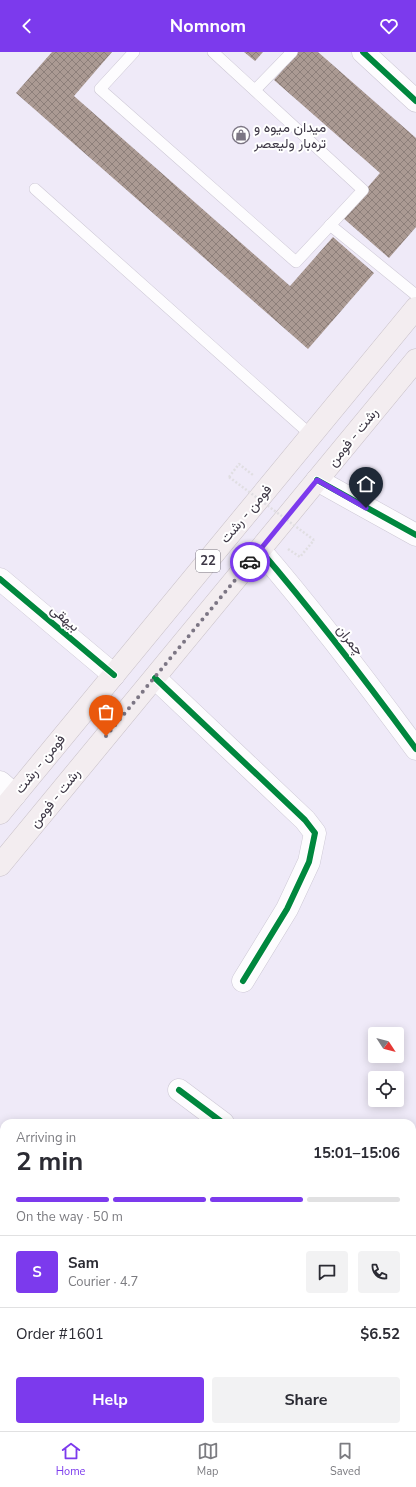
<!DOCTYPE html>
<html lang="en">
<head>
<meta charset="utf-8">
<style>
	:root { --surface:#fff; --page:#f2f2f3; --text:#2b2b33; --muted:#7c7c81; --line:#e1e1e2; --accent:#7c3aed }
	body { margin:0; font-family:"Nunito Sans",Vazirmatn,sans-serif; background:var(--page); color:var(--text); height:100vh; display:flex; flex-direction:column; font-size:15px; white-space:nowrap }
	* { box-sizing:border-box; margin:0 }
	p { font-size:13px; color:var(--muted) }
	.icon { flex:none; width:22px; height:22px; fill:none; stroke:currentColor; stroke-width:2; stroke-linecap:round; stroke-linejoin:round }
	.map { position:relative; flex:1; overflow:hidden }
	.drawer { position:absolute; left:0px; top:1067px; width:416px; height:312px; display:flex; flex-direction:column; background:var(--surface); border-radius:12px 12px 0 0; box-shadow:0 2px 10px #0003 }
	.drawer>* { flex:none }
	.needle { width:26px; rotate:126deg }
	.fabs { position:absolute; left:368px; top:975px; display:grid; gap:8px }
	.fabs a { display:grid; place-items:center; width:36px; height:36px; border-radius:4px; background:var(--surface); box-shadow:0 2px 10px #0003; font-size:20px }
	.pin { position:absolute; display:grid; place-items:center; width:34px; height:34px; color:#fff; margin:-41px -17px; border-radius:50% 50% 50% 0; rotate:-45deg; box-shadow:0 0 4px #0007 }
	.pin .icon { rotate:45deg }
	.courier { position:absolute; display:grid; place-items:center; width:40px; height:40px; margin:-20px; border:3px solid #7c3aed; border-radius:50%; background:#fff; color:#222; box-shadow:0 1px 5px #0007 }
	.summary em { font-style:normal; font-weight:700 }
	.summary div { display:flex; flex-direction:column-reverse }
	.summary { display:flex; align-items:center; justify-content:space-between; height:68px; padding:0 16px }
	h1 { font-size:26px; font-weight:700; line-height:30px }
	.bar { display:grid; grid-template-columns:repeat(4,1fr); gap:6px 4px; align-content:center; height:48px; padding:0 16px }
	.bar i { height:5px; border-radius:3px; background:var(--line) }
	.bar .selected { background:var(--accent) }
	.bar p { grid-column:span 4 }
	.line { display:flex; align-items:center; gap:10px; padding:0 16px; border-top:1px solid var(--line) }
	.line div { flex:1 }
	.round { display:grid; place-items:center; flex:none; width:42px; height:42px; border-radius:4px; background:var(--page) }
	.button { display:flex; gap:8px; margin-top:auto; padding:8px 16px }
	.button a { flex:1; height:46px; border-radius:4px; background:var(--accent); color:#fff; font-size:16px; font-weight:700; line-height:46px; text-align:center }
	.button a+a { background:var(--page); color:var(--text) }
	header { display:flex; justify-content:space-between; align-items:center; height:52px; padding:0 16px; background:var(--accent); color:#fff; font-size:18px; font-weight:700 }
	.tab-bar { display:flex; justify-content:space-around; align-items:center; height:56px; border-top:1px solid var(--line); background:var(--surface); font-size:11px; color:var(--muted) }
	.tab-bar a { display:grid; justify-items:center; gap:2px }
	.tab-bar .selected { color:var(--accent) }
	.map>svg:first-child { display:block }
</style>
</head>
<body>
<header><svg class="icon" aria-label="back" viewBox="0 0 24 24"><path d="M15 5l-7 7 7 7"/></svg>Nomnom<svg class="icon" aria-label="heart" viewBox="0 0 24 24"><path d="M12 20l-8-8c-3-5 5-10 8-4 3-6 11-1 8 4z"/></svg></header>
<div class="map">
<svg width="416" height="1379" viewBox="0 0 416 1379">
	<defs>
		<pattern id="building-cross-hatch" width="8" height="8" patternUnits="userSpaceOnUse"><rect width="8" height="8" fill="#ab9a93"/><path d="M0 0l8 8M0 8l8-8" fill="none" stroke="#8d7f7a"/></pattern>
	</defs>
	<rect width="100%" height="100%" fill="#efeaf8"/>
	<g fill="url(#building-cross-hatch)">
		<path d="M52 0H112L74 44 290 234 333 185 374 221 308 297 16 41Z"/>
		<path d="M244 0H263L255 9Z"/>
		<path d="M298 0H318L416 86V175L389 206 342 165 380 121 274 28Z"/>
	</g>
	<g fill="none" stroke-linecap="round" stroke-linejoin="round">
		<g stroke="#cdc8d5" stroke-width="12">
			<g id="lane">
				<path d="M134 0 100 37 296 210 363 138 213 0"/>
				<path d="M255 38 292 0"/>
				<path d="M35 137 311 383"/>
				<path d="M330 173 416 243"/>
			</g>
		</g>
		<g stroke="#cdc8d5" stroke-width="23">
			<g id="street">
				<path d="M363 0 416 49"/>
				<path d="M317 428 416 483"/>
				<path d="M260 498C315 562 366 629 416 697"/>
				<path d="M0 527 114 623"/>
				<path d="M155 626 305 768 315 781 309 810 287 857 243 929"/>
				<path d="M0 730 15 743"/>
				<path d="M179 1038 223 1071"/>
				<path d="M0 1094 4 1097"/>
				<path d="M0 1323 4 1319"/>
			</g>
		</g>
		<g stroke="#c8c0c7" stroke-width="23">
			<g id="highway">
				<path d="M0 761 416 256"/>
				<path d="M0 813 416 308"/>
			</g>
		</g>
		<g stroke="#e0dee2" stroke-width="2.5" stroke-dasharray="2 2" stroke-linecap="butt">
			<path d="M229 425 239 412 253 423"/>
			<path d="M288 497 300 505 314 488"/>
		</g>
		<use href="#lane" stroke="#fdfcfe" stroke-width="11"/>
		<use href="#street" stroke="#fdfcfe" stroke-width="22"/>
		<use href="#highway" stroke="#f3edf0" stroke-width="22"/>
		<path stroke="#e0dee2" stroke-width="2.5" stroke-dasharray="2 2" stroke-linecap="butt" d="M229 425 314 488"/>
		<g stroke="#fff" stroke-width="8">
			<g id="cycleway">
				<path d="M363 0 416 49"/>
				<path d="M317 428 416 483"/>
				<path d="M260 498C315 562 366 629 416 697"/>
				<path d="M0 527 114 623"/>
				<path d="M155 626 305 768 315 781 309 810 287 857 243 929"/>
				<path d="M179 1038 223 1071"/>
			</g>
		</g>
		<use href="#cycleway" stroke="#00873e" stroke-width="6"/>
	</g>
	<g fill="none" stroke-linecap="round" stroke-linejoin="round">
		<path stroke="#7c7684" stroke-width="4" stroke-dasharray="0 7.2" d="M106 684 250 510"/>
		<path stroke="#7c3aed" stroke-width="5" d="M250 510 317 428 366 456"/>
	</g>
	<defs>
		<g id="shop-ring" transform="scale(0.9)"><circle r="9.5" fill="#fff" stroke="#7c7684" stroke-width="1.5"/><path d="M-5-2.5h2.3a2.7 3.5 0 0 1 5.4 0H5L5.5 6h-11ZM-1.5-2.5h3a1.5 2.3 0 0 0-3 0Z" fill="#7c7684"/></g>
	</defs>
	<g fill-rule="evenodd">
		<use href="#shop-ring" x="241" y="83"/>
	</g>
	<g text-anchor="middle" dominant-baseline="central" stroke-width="4" stroke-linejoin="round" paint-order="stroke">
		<rect fill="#fff" stroke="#78747e" stroke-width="1" x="196" y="498" width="24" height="22" rx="3"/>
		<g font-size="13" font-weight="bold" fill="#3e3846">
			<text x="208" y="509">22</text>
		</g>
		<g font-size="14" fill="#3e3846" stroke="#fff" text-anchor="start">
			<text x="254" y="75">میدان میوه و<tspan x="254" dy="16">تره‌بار ولیعصر</tspan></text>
		</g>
		<g font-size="14" fill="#3e3846" stroke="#fff">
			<text transform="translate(353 385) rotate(-51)">رشت - فومن</text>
			<text transform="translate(246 462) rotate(-50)">فومن - رشت</text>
			<text transform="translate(65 566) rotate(40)">بیهقی</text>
			<text transform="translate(350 588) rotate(51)">چمران</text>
			<text transform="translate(40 712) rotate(-51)">فومن - رشت</text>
			<text transform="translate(55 746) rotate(-51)">رشت - فومن</text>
		</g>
	</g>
</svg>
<div class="fabs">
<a><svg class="needle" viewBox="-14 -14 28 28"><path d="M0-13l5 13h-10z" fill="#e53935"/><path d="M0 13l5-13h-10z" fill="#7c7c81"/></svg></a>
<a><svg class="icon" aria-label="locate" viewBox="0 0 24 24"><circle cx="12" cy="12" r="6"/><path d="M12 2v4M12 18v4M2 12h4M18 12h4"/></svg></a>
</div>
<div class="pin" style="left:106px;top:684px;background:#ea580c"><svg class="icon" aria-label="bag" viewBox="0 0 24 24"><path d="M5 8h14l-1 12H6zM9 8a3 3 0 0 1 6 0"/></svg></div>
<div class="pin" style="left:366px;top:456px;background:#1f2937"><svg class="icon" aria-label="home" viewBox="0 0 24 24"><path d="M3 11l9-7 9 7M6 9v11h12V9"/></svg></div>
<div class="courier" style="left:250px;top:510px"><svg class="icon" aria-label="car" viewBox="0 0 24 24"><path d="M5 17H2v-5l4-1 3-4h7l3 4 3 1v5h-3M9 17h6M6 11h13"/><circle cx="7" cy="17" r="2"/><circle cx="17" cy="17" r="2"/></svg></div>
<section class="drawer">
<div class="summary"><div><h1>2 min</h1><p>Arriving in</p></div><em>15:01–15:06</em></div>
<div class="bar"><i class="selected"></i><i class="selected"></i><i class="selected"></i><i></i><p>On the way · 50 m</p></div>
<div class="line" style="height:72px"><b class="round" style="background:var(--accent);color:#fff">S</b><div><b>Sam</b><p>Courier · 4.7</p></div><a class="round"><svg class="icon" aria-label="chat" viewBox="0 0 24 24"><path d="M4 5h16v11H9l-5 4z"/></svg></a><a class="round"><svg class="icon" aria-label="phone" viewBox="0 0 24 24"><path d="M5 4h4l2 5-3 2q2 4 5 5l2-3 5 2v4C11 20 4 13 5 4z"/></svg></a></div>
<div class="line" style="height:52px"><div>Order #1601</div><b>$6.52</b></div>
<div class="button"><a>Help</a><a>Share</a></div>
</section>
</div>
<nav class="tab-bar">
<a class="selected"><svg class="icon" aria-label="home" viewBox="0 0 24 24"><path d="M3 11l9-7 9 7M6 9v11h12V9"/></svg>Home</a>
<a><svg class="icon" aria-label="map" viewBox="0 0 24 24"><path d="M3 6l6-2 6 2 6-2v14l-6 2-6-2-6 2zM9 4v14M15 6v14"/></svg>Map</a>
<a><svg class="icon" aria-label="saved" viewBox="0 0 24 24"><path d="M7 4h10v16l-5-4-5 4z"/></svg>Saved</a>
</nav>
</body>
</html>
